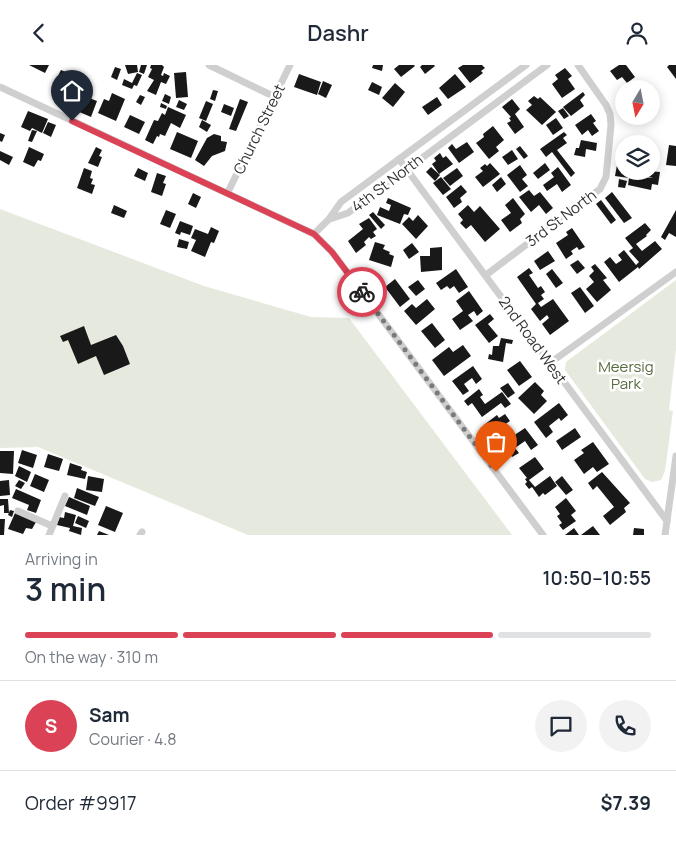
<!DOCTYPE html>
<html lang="en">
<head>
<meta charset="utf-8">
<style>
	:root { --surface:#fff; --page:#f2f2f3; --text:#1f2937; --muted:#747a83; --line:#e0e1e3; --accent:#db4256 }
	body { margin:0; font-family:Manrope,sans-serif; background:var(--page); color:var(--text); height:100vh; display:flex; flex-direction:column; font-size:19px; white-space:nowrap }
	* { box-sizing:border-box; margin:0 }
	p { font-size:16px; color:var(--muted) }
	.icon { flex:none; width:28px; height:28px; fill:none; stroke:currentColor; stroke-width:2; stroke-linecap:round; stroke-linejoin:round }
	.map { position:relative; height:470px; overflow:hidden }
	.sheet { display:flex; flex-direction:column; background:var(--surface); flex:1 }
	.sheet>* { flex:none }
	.needle { width:32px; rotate:190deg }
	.fabs { position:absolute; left:615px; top:15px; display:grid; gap:10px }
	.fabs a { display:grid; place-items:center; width:45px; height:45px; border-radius:50%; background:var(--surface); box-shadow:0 2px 12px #0003; font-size:25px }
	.pin { position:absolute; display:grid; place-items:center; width:42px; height:42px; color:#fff; margin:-51px -21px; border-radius:50% 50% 50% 0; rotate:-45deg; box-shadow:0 0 5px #0007 }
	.pin .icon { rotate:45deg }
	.courier { position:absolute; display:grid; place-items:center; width:50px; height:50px; margin:-25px; border:4px solid #db4256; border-radius:50%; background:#fff; color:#222; box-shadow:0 1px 6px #0007 }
	.summary em { font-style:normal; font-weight:600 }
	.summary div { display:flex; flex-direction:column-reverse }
	.summary { display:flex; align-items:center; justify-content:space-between; height:85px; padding:0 25px }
	h1 { font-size:32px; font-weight:600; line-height:38px }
	.bar { display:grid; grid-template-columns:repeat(4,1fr); gap:8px 5px; align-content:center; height:60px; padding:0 25px }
	.bar i { height:6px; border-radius:4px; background:var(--line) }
	.bar .selected { background:var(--accent) }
	.bar p { grid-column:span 4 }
	.line { display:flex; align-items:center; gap:12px; padding:0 25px; border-top:1px solid var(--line) }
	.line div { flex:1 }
	.round { display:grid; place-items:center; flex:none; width:52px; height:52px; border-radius:26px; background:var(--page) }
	header { display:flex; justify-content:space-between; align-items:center; height:65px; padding:0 25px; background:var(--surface); font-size:22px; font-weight:600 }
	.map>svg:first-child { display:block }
</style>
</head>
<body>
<header><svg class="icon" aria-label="back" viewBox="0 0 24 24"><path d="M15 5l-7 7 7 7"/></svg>Dashr<svg class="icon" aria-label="person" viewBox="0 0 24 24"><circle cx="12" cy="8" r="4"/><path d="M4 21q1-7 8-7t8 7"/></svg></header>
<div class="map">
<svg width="676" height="470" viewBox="0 0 676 470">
	<rect width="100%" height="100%" fill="#fff"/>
	<g fill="#e6eade">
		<path d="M0 144 204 221 311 252 349 253 512 470H248L38 382 0 383Z"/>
		<path d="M676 215V284L669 345 673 346 665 406 661 415 652 417 645 414 565 305 566 297Z"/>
	</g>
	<g fill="#191919">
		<path d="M29 0H49L45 8Z"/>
		<path d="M125 0H137L138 7 128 9Z"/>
		<path d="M141 0H147L144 9 139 7Z"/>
		<path d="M151 0H162L164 2 161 10 163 11 164 8 170 11 166 19 161 17 156 30 147 26 154 15 148 12 152 4 150 3Z"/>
		<path d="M373 0H383L382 6 372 3Z"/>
		<path d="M399 0H414L415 1 401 12 394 4Z"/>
		<path d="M422 0H434L435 1 425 9 420 2Z"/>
		<path d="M463 0H482L485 3 481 6 483 8 470 18 458 3Z"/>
		<path d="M619 0H626L635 12 627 18 622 12 617 15 610 6Z"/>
		<path d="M669 0H676V14L667 2Z"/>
		<path d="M115 2 121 4 117 15 111 12Z"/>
		<path d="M565 3 572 11 568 14 575 24 562 33 552 19 558 14 555 10Z"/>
		<path d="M61 5 74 11 69 21 56 15Z"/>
		<path d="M186 7 188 32 176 33 174 8Z"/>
		<path d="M137 8 142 10 137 21 134 20 132 24 122 20 124 14 132 18Z"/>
		<path d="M299 9 321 17 317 30 294 22Z"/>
		<path d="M455 9 466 22 448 34 439 23Z"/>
		<path d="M323 16 332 20 326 33 318 29Z"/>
		<path d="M372 17 382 22 379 30 368 25Z"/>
		<path d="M395 18 405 27 393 42 382 33Z"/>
		<path d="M213 25 218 26 215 36 210 34Z"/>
		<path d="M583 27 585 30 580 35 584 41 571 51 563 42Z"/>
		<path d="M76 28 97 36 91 52 70 43Z"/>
		<path d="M112 28 125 34 116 56 98 48 104 34 109 36Z"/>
		<path d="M165 29 171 32 169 39 162 36Z"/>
		<path d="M140 30 145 32 141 40 136 37Z"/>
		<path d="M534 31 538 34 540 32 556 47 542 60 526 45 532 40 528 36Z"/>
		<path d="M437 32 442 40 428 50 422 42Z"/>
		<path d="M240 34 248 37 236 66 229 64Z"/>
		<path d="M512 34 520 44 515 49 524 62 515 69 507 58 511 56 509 53 511 52 502 42Z"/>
		<path d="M179 35 187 39 184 45 176 42Z"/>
		<path d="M206 36 213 39 206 56 199 53Z"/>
		<path d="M161 38 167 41 166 44 160 42Z"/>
		<path d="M224 39 234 43 231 51 221 47Z"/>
		<path d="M168 42 186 50 180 63 171 58 165 71 160 69 159 72 157 71 153 79 145 75 154 55 158 56 162 48 165 50Z"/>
		<path d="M563 43 569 51 564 54 558 46Z"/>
		<path d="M28 46 48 54 42 68 32 63 30 66 21 62Z"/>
		<path d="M591 49 596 56 593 58 599 66 592 71 588 65 582 70 575 60Z"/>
		<path d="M130 50 145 57 139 69 124 62Z"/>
		<path d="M556 53 563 63 553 70 546 60Z"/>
		<path d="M202 55 211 60 207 67 199 62Z"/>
		<path d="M48 57 56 60 51 72 43 68Z"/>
		<path d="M493 61 504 75 496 82 499 86 489 94 476 78 484 72 483 69Z"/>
		<path d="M32 65 37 66 32 77 28 76Z"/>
		<path d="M177 67 198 76 191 93 170 84Z"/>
		<path d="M564 67 567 70 563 73 567 78 557 85 575 108 571 112 552 87 546 92 540 84Z"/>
		<path d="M0 68 5 70 2 77 0 76Z"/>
		<path d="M214 69 221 71V76L227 77 225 86 212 91 204 101 195 95 207 73Z"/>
		<path d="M581 75 597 78 596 86 586 84 585 92 574 90 576 83H579Z"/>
		<path d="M467 77 474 87 459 98 448 83 452 79 456 84Z"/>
		<path d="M669 80 676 81V101L666 100Z"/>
		<path d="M520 81 528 91 524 94 516 84Z"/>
		<path d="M29 82 44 89 41 96 38 95 34 102 23 97Z"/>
		<path d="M96 82 102 85 99 91 102 92 98 102 88 98Z"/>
		<path d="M512 85 518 94 508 100 502 92Z"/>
		<path d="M0 86 13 92 9 100 0 95Z"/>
		<path d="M440 88 443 93 446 91 453 99 439 109 432 99 436 96 434 93Z"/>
		<path d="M490 98 500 109 483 122 475 112 483 106 480 103 485 99 487 101Z"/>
		<path d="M545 98 550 105 538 114 533 108Z"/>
		<path d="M520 100 527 110 522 114 528 121 520 127 507 110Z"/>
		<path d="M617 100 624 101V106L644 108V112L653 113 647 111 648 106 660 107 658 120 652 119 651 125 628 120 629 113 615 111Z"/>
		<path d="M431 102 440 110 435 116 426 107Z"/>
		<path d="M558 102 571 120 562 127 557 119 547 126 543 120 554 112 551 108Z"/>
		<path d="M84 103 92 106 90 113 93 114 91 119 95 120 92 129 77 123Z"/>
		<path d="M138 103 148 108 145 116 134 111Z"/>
		<path d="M457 103 463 111 450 121 443 113Z"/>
		<path d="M157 108 166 111 163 118 166 119 162 131 151 127Z"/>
		<path d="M441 112 451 124 443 130 433 118Z"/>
		<path d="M501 112 506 119 497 127 492 120Z"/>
		<path d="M619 114 627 116 625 123 618 122Z"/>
		<path d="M461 120 467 127 460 133 462 137 454 143 446 132Z"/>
		<path d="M529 125 534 131 540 127 553 143 546 149 539 140 531 147 519 132Z"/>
		<path d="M612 127 632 153 624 158 605 133Z"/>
		<path d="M193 128 201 132 196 143 188 139Z"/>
		<path d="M388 133 411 143 408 150 404 149 400 159 377 150 380 142 389 146 391 140 386 138Z"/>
		<path d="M513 133 525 149 520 154 522 158 510 167 501 155 511 148 505 140Z"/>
		<path d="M601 135 616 155 611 159 596 139Z"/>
		<path d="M114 140 127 146 124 153 111 148Z"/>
		<path d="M468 140 474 147 480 141 500 164 485 177 471 160 466 164 460 158 463 155 458 149Z"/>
		<path d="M166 145 176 149 170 163 160 159Z"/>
		<path d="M676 145V172L669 168 665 175 661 172Z"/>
		<path d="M373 147 385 160 381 164 369 150Z"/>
		<path d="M418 150 428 161 416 174 402 159 409 152 413 156Z"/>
		<path d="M369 153 377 164 373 167 376 171 371 174 369 172 364 177 366 180 356 188 348 176 363 164 359 159Z"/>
		<path d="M180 156 193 161 190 170 181 167 180 170 175 168Z"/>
		<path d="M645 158 651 165 646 170 647 171 636 179 642 186 655 176 662 184 639 204 638 202 619 217 604 197 610 192 616 199 622 195 618 190 624 185 636 200 639 197 629 186 633 183 625 173Z"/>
		<path d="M211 162 219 166 214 178 211 177 205 192 191 186 196 175 191 173 195 164 208 169Z"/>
		<path d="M572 163 585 182 579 185 577 182 571 186 573 189 566 194 556 178 568 170 566 167Z"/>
		<path d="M179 174 189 177 187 184 177 182Z"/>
		<path d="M375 177 385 180 383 184 390 187 389 189 394 191 391 202 369 195Z"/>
		<path d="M412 178 419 187 409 194 403 185Z"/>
		<path d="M442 182V205L421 207 420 191H430V183Z"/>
		<path d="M548 186 555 196 540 205 534 196Z"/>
		<path d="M578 195 585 203 577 209 570 200Z"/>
		<path d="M595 199 607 213 603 215 611 225 597 237 586 224 594 217 589 211 594 206 591 202Z"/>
		<path d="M529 203 533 208 529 210 538 223 541 221 545 227 541 230 544 234 538 238 541 242 553 234 569 256 550 270 542 259 549 253 547 250 540 256 531 244 536 239 517 212Z"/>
		<path d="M456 204 468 222 459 228 454 221 450 224 447 221 441 225 436 218Z"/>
		<path d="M552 204 563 218 556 223 546 209Z"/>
		<path d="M395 214 410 234 400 242 385 222Z"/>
		<path d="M418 215 425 224 416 231 408 222Z"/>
		<path d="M580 222 594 241 585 248 571 228Z"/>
		<path d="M469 226 483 246 477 251 474 246 468 250 473 256 460 265 452 254 463 246 456 236Z"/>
		<path d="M427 234 435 244 416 260 404 246 412 239 416 243Z"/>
		<path d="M490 249 494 254 488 259 498 271 489 278 475 260Z"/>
		<path d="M432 258 445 275 435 283 421 266Z"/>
		<path d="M84 261 91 280 116 270 123 281 130 299 104 310 96 291 78 299 68 275 63 277 60 271Z"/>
		<path d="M501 273 513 275 512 279 506 278 503 297 488 294 489 289 492 290 493 281H499Z"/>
		<path d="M463 280 471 291 444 311 432 295 449 282 453 287Z"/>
		<path d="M520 296 532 312 519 321 507 305Z"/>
		<path d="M473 301 482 314 476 319 472 313 464 319 469 326 463 330 452 316Z"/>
		<path d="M535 317 544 326 541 330 547 336 534 349 518 333Z"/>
		<path d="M508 318 515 328 508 333 500 323Z"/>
		<path d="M479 324 483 330 480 332 485 339 502 327 511 339 505 343 501 338 482 352 472 338 468 341 464 336Z"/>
		<path d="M559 338 568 350 561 356 559 353 549 361 553 367 546 373 534 357Z"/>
		<path d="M505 349 510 356 498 364 503 370 496 375 484 360 497 350 499 353Z"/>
		<path d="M525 363 538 380 531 385 525 376 515 383 519 388 512 392 508 386 503 389 498 381Z"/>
		<path d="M575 363 581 372 562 385 556 376Z"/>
		<path d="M593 377 609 399 597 407 593 402 584 409 574 395 584 388 581 385Z"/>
		<path d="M22 385 37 390 33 403 18 398Z"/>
		<path d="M0 386H14L13 409 0 408Z"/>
		<path d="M48 389 63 394 59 406 44 402Z"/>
		<path d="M535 392 544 404 529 415 535 422 550 411 557 421 545 430 543 428 539 432 532 422 529 424 525 419 527 417 525 414 527 413 519 403Z"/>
		<path d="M70 398 82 402 81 405 87 407 85 414 67 410Z"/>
		<path d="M19 401 31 407 27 417 15 411Z"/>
		<path d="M602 407 630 438 624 443 626 447 610 460 603 451 614 442 597 421 593 425 588 418Z"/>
		<path d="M35 409 49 415 44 427 30 421Z"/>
		<path d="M88 411 104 414 102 427 86 425Z"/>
		<path d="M562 411 573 425 566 430 555 417Z"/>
		<path d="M9 415 10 430 0 431V416Z"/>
		<path d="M19 415 25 418 21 424 15 421Z"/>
		<path d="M77 423 99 432 95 441 74 433Z"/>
		<path d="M16 424 41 435 36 448 27 445 29 440 12 433Z"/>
		<path d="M69 432 90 441 87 450 65 441Z"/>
		<path d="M566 433 576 446 571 450 576 456 563 465 559 460 562 458 557 451 560 449 555 442Z"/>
		<path d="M0 434H8L9 448H4V440L0 441Z"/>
		<path d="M106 441 123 448 115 467 98 460Z"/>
		<path d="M10 445 14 446 12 452 8 450Z"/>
		<path d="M65 447 76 450 73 461 82 463 81 470 69 466 70 463 57 460 59 452 64 453Z"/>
		<path d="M15 448 36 457 32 464 26 463 23 469 8 464Z"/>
		<path d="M78 451 89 456 86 463 75 458Z"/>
		<path d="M0 454H5L4 470H0Z"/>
		<path d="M593 461 600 470H581Z"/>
		<path d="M574 463 579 470H565Z"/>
		<path d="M634 463 644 464V470H633Z"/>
		<path d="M99 466 109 470H97Z"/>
	</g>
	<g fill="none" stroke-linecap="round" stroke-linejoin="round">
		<g stroke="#cfcfcf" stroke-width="7">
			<path d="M209 0 275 32"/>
			<path d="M0 22 314 169 332 187 543 470"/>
			<path d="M399 94 667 456"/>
			<path d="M228 127 290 0"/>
			<path d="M330 154 348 148 547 0"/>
			<path d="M314 169 329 154 341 137 526 0"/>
			<path d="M486 210 600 124 606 112 611 60 610 49 606 40 578 0"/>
			<path d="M550 298 676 207"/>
			<path d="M18 446 52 461"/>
			<path d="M49 470 65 431"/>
			<path d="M140 470 142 467"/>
			<path d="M665 470 676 391"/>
		</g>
	</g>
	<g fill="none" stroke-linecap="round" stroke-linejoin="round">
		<path stroke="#7a7a7a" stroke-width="5" stroke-dasharray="0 9" d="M362 227 496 407"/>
		<path stroke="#db4256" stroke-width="6" d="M72 56 314 169 332 187 362 227"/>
	</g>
	<g text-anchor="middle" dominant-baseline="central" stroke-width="5" stroke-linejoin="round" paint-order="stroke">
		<g font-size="15" fill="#323232" stroke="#fff">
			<text transform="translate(259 64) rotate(-64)">Church Street</text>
			<text transform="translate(387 118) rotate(-37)">4th St North</text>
			<text transform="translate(561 153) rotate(-37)">3rd St North</text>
			<text transform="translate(533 275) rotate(54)">2nd Road West</text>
		</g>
		<g font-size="15" fill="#586c41" stroke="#fff">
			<text x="626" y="301">Meersig<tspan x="626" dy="17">Park</tspan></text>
		</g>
	</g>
</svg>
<div class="fabs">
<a><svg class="needle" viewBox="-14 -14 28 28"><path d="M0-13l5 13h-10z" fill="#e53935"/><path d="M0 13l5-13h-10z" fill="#747a83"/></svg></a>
<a><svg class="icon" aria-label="layers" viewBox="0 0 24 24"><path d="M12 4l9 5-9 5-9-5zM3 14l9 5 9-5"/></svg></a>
</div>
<div class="pin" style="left:496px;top:407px;background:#ea580c"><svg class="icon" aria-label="bag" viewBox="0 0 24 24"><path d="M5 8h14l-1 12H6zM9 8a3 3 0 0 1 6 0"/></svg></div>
<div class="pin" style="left:72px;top:56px;background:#1f2937"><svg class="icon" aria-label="home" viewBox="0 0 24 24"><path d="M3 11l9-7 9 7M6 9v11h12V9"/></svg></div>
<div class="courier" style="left:362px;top:227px"><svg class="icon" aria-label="bike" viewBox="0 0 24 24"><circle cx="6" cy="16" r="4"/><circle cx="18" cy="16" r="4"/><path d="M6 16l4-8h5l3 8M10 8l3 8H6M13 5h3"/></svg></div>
</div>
<section class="sheet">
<div class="summary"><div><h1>3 min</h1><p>Arriving in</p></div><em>10:50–10:55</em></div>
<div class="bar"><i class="selected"></i><i class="selected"></i><i class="selected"></i><i></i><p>On the way · 310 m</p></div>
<div class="line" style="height:90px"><b class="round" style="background:var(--accent);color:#fff">S</b><div><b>Sam</b><p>Courier · 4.8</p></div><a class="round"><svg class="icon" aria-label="chat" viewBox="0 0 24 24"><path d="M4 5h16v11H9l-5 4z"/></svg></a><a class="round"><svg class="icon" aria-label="phone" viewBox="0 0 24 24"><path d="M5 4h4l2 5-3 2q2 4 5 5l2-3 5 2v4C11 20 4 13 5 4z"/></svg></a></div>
<div class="line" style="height:65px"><div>Order #9917</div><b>$7.39</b></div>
</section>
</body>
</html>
